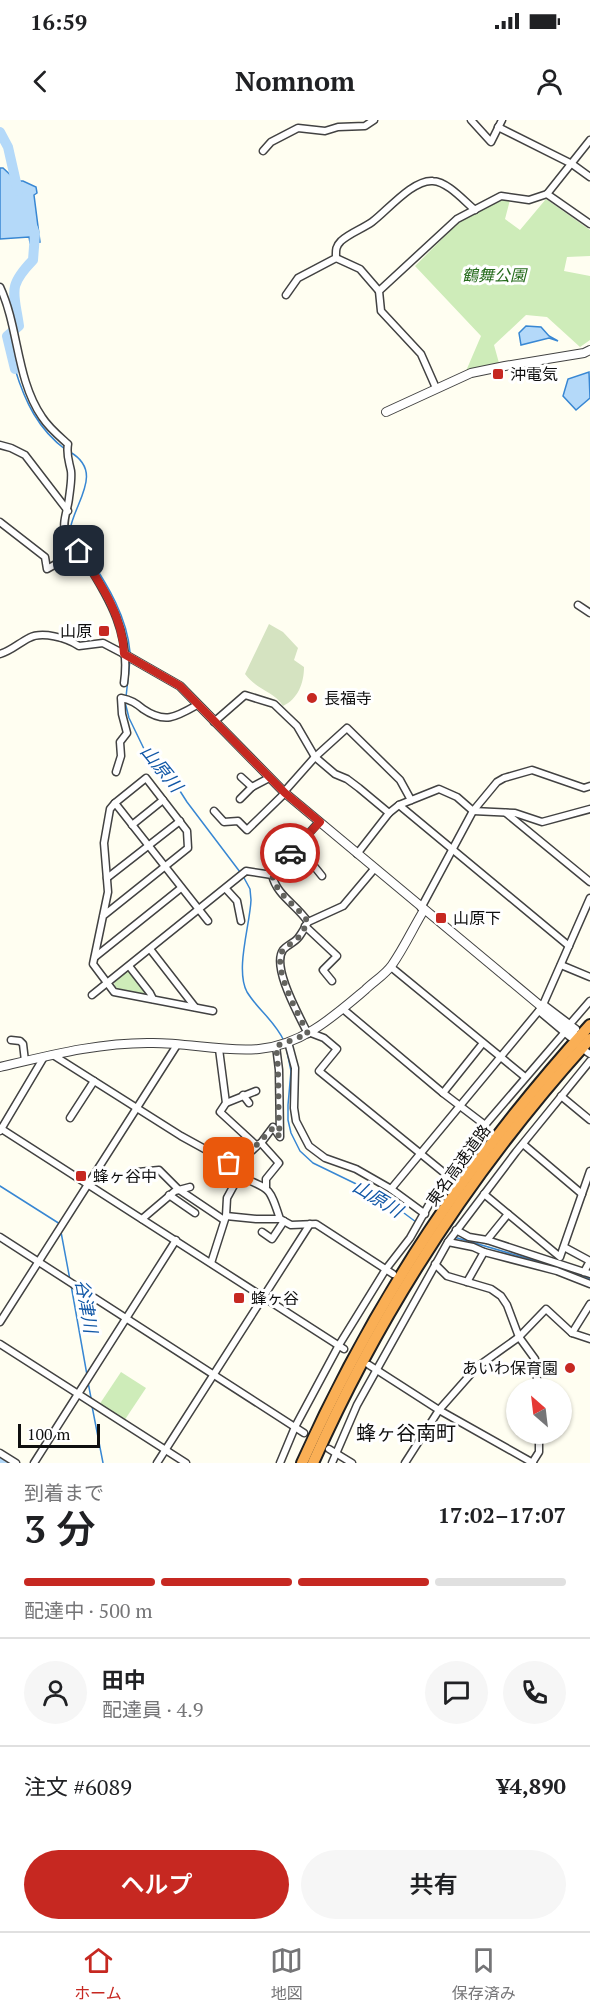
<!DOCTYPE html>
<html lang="ja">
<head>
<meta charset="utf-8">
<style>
	:root { --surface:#fff; --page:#f6f6f6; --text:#202124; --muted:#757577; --line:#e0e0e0; --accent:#c62821 }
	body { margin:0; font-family:"PT Serif","Noto Sans JP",serif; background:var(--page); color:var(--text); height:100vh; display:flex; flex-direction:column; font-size:22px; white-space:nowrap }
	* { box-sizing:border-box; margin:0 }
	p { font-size:20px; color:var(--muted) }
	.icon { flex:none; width:33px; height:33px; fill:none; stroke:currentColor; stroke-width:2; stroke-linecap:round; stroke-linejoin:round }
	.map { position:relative; height:1343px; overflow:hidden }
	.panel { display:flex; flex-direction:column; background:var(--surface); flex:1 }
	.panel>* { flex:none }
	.needle { width:39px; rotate:332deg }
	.tools { position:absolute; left:506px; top:1258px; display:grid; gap:12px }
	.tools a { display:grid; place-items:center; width:66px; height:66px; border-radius:50%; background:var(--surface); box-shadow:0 2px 4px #0004; font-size:30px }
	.scale { position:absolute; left:18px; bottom:15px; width:82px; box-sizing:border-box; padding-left:6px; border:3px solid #0f0f0f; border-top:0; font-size:16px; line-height:21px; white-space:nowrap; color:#0f0f0f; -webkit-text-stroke:4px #fff; paint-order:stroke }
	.pin { position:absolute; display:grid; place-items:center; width:51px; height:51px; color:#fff; margin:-26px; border-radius:12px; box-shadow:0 3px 9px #0006 }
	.courier { position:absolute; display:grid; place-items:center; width:60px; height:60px; margin:-30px; border:4px solid #c62821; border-radius:50%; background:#fff; color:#222; box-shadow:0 2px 8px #0007 }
	.head em { font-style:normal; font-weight:600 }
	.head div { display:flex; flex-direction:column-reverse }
	.head { display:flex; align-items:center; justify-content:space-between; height:102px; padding:0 24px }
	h1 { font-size:39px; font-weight:600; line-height:45px }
	.bar { display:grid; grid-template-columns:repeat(4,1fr); gap:9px 6px; align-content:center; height:72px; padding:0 24px }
	.bar i { height:8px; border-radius:4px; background:var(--line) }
	.bar .active { background:var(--accent) }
	.bar p { grid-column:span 4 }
	.line { display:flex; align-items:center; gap:15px; padding:0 24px; border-top:2px solid var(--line) }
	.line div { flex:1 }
	.round { display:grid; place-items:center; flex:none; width:63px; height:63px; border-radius:32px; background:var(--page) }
	.action { display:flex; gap:12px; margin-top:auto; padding:12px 24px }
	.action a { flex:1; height:69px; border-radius:36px; background:var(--accent); color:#fff; font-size:24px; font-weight:600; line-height:69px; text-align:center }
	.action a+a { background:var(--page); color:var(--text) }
	.status { display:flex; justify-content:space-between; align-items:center; height:42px; padding:0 30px; background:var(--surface); direction:ltr }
	.status svg { height:16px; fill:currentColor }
	header { display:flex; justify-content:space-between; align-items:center; height:78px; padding:0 24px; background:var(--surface); font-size:27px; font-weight:600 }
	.dock { display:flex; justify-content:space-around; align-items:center; height:84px; border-top:2px solid var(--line); background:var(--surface); font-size:16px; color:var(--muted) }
	.dock a { display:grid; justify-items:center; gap:3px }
	.dock .active { color:var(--accent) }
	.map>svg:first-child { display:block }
</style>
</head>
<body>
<div class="status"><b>16:59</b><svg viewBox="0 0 49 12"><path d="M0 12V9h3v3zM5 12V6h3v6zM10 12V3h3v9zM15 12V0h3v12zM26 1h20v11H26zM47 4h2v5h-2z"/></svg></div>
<header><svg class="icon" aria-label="back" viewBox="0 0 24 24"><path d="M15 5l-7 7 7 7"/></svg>Nomnom<svg class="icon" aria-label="person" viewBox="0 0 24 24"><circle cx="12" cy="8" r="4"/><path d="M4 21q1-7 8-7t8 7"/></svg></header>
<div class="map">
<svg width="590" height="1343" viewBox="0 0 590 1343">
	<rect width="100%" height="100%" fill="#fffef1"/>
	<g fill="#ceecb9">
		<path d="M546 79 590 110V136L567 137 564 151 590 156V220L580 227 547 197 526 195 494 225 499 243 466 251 481 216 415 146 459 102 502 80H510L505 99 520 110Z"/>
		<path d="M127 851 130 852 147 873 146 875 116 870 114 863Z"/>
		<path d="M121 1252 146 1268 124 1301 99 1285Z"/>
	</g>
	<path fill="#d5e3c1" d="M269 504 283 512 298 528 294 540 304 547C304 563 298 579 283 586 274 571 258 571 245 554Z"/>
	<g fill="#b4d9f9" stroke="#3887d3" stroke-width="1.5">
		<path d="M0 48H3L17 61H23L36 67 37 73 34 75 40 122 30 123 29 117 0 119Z"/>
		<path d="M526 206 541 207 549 216 558 221 549 218 521 225 519 213Z"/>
		<path d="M589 252 590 278 576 290 563 276 568 259Z"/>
	</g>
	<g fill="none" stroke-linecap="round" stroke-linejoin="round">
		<g stroke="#3887d3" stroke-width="1.5">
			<path d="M15 249C25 282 38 309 66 330"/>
			<path d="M70 332C105 352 74 383 70 410 74 421 83 428 89 437 108 466 127 497 130 532"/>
			<path d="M126 577 130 540"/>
			<path d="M125 582 129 598 146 633 164 646 187 682 240 752"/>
			<path d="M243 756 250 769 251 780C250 805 235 850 247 872 258 890 275 901 284 921"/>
			<path d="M287 931 291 951 288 985V1000L291 1013 300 1031 313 1043 381 1076 416 1102"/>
			<path d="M0 1066 60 1104"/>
			<path d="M61 1112 70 1160"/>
			<path d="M454 1117 567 1150 590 1159"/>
			<path d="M71 1165 87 1255"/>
			<path d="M88 1262 91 1278"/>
			<path d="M92 1286 103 1343"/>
		</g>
		<g stroke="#b4d9f9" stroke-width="10">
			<path d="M0 12 8 27 18 71"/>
			<path d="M15 249 7 216 19 206C14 171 7 167 33 140L35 114 33 108"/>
			<path d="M0 1337 9 1343"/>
		</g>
		<path stroke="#dbdacf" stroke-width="6" stroke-dasharray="6 3" stroke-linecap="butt" d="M437 1085 456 1100"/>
		<g stroke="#424242" stroke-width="9">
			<g id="minor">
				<path d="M471 0 491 22 502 0"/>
				<path d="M498 7 572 44 590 57"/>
				<path d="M263 31 271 22 298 8 325 11 338 7 365 6 374 0"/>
				<path d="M547 74 590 104"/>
				<path d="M336 138 360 149 379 171"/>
				<path d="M0 167C19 208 16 259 42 297 49 308 59 316 68 324 66 335 69 341 71 351 72 359 70 370 69 378 68 389 61 404 66 414 70 423 79 431 85 440 110 479 131 515 124 563"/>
				<path d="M286 175 298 158 336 138C336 131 335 127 341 121 350 113 362 109 372 102 387 91 413 59 433 61 448 62 464 81 475 90"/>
				<path d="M436 268 421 234 381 191 379 171 457 99 501 76 529 80 547 74 590 20"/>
				<path d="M0 325 11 328 25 335 68 391"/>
				<path d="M0 402 45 437 47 449 79 431"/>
				<path d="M578 485 590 493"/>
				<path d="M0 534C11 531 19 523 29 518 42 511 67 518 79 526L103 523 124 534"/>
				<path d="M214 602 245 575 274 584 297 606 315 637 335 654 347 659 359 668 389 693"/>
				<path d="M116 652 121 636 120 622 127 613 122 594 121 578C131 580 136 583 143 589 165 604 176 597 197 585"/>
				<path d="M241 657 252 667 269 658"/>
				<path d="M284 672 315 637 347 608 400 660 411 680"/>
				<path d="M240 679 252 667"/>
				<path d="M115 683 208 801"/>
				<path d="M399 685 569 826"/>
				<path d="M214 691 224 702 238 701 247 710 285 673"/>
				<path d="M506 693 590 762"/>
				<path d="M132 705 163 680"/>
				<path d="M297 725 322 756"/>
				<path d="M357 734 389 693 399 685 439 669 457 677 473 691 515 693 542 702 590 689"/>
				<path d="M272 755C277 776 296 784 308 802 305 807 302 813 298 818 294 823 287 825 283 830 271 847 300 897 308 914"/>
				<path d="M107 758 180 701"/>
				<path d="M226 769 237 781 241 801"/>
				<path d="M421 788 473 691 497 662 504 658 532 650 584 668 590 666"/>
				<path d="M103 796 188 728 187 711 146 658 115 683 110 689 104 723 108 772 93 844 114 872 213 891"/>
				<path d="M308 802 343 786 375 748"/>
				<path d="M305 806 337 836 323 850 332 861"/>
				<path d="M150 829 195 887"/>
				<path d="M95 837 181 768"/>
				<path d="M561 845 590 857"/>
				<path d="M129 846 150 873 153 879"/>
				<path d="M391 847 525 957"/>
				<path d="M92 875 246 751 272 755 319 702"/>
				<path d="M543 884 576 909"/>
				<path d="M343 889 443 973 485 1005"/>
				<path d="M539 891 570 917"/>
				<path d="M570 904 590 881"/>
				<path d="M311 913 324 918 337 929 319 951 448 1056"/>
				<path d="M11 920 20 921 23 924 25 941"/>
				<path d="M288 922 295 948 294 988 296 1001 309 1026 325 1038 356 1049 391 1069 425 1094"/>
				<path d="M587 932 590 934"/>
				<path d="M53 935 181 1016 241 1049"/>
				<path d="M443 973 483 923"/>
				<path d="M243 975 249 983"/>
				<path d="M561 976 590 1000"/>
				<path d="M226 983 256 971"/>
				<path d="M70 998 94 961"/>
				<path d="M0 1008 344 1229"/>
				<path d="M0 1011 44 937"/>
				<path d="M261 1023 273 1007 280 1017 279 950 276 926"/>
				<path d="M259 1024 261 1023 279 1043 266 1059V1067"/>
				<path d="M523 1024 582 1074"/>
				<path d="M136 1055 138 1052 159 1050 178 1069 224 1100"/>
				<path d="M239 1056C271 1070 269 1066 280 1099L291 1105 316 1104 393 1154"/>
				<path d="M391 1069 542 887 590 778"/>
				<path d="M484 1074 560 1137 590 1051"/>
				<path d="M169 1075 195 1093"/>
				<path d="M226 1096 256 1099H280"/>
				<path d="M142 1099 175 1071 190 1067"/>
				<path d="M456 1110 469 1117 487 1120 590 1154"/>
				<path d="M262 1112 272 1119 284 1101"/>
				<path d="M0 1117 304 1313"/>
				<path d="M487 1120 508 1094"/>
				<path d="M448 1122 473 1127 484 1132 557 1151 590 1164"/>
				<path d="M564 1127 590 1141 584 1152"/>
				<path d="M211 1143 226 1096 227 1078 239 1056 244 1038 257 1026 220 992 226 983 219 929"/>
				<path d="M435 1144 447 1156 491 1169 501 1176 507 1185 519 1217 535 1239 538 1269"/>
				<path d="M467 1162 484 1132"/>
				<path d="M0 1202 177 925"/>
				<path d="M572 1213 590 1184"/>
				<path d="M0 1224 186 1343"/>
				<path d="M369 1245 439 1290 533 1343"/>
				<path d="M329 1329 352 1343"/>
				<path d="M0 1333 16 1343"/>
				<path d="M34 1343 176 1120"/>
				<path d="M157 1343 310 1104"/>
				<path d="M280 1343 295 1307 339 1225 386 1149 410 1118 431 1081 485 1005 565 912"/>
				<path d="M332 1343 357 1285 448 1122 516 1032 590 941"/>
				<path d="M405 1343 439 1290 477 1247 519 1217 546 1189 572 1213 590 1219"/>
				<path d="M532 1343 539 1332V1314"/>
			</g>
		</g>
		<g stroke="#424242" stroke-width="10">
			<g id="tertiary">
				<path d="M386 292 471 253 505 246 584 233 590 230"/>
				<path d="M124 534 180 566 285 673 573 913"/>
				<path d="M0 947C51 935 101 922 153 923 189 923 223 932 259 929 302 925 333 897 365 870 373 862 385 855 392 845 404 828 413 808 424 790"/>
			</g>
		</g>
		<g stroke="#202020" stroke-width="14">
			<g id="motorway">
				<path d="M302 1343C376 1178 469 1039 590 905"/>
				<path d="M313 1343C382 1188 476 1045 590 919"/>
			</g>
		</g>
		<use href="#minor" stroke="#fff" stroke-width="6"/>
		<use href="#tertiary" stroke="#fff" stroke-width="8"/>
		<use href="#motorway" stroke="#faaf55" stroke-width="10"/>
	</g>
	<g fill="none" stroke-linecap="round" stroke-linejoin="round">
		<path stroke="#63635e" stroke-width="6" stroke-dasharray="0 10.8" d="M229 1043 241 1049 244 1038 273 1008 280 1017C277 987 280 956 276 926L308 914C300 897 271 847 283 830 287 825 294 823 298 818 302 813 305 807 308 802 296 784 277 776 272 755L290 733"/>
		<path stroke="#c62821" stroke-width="8" d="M79 431C100 463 123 495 124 534L180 566 285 673 320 702 290 733"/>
	</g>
	<g fill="#c62821" stroke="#fff" stroke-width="2">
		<rect x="492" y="248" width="12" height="12" rx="3"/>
		<rect x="98" y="505" width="12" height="12" rx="3"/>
		<circle cx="312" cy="578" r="6"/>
		<rect x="435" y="792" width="12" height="12" rx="3"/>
		<rect x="75" y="1050" width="12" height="12" rx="3"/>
		<rect x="233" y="1172" width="12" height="12" rx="3"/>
		<circle cx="570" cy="1248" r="6"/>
	</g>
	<g text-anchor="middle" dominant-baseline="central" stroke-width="6" stroke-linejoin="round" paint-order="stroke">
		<g font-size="16" font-style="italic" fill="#256b1c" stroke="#fff">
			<text x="494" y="155">鶴舞公園</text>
		</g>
		<g font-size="16" fill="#0f0f0f" stroke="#fff" text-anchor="start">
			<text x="510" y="254">沖電気</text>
			<text x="92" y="511" text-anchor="end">山原</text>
			<text x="324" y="578">長福寺</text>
			<text x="453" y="798">山原下</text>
			<text x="93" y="1056">蜂ヶ谷中</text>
			<text x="251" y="1178">蜂ヶ谷</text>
			<text x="558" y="1248" text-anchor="end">あいわ保育園</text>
		</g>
		<g font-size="16" fill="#0f0f0f" stroke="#fff">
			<text transform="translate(458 1045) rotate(-54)">東名高速道路</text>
		</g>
		<g font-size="18" font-style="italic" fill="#1258a7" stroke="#fff">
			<text transform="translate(162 648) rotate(51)">山原川</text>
			<text transform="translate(378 1078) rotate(31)">山原川</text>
			<text transform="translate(87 1186) rotate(80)">谷津川</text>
		</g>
		<g font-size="20" fill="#0f0f0f" stroke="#fff">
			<text x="406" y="1312">蜂ヶ谷南町</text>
		</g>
	</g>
</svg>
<div class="tools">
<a><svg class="needle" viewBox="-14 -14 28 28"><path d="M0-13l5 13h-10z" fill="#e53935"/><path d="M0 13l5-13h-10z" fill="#757577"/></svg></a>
</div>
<div class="scale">100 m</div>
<div class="pin" style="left:229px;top:1043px;background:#ea580c"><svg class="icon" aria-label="bag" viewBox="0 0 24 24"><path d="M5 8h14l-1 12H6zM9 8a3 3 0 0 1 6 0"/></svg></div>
<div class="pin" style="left:79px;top:431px;background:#1f2937"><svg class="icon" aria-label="home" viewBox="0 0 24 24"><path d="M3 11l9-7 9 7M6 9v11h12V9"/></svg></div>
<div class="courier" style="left:290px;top:733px"><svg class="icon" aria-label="car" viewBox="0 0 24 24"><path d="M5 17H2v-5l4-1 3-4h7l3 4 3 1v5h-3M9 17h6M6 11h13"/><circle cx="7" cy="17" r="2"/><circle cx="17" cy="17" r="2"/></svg></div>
</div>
<section class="panel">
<div class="head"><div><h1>3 分</h1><p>到着まで</p></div><em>17:02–17:07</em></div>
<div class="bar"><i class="active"></i><i class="active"></i><i class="active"></i><i></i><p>配達中 · 500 m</p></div>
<div class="line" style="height:108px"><a class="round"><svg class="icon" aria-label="person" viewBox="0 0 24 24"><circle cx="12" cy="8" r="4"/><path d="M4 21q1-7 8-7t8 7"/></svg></a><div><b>田中</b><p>配達員 · 4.9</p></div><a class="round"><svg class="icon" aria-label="chat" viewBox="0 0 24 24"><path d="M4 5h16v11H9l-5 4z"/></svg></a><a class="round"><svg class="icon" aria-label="phone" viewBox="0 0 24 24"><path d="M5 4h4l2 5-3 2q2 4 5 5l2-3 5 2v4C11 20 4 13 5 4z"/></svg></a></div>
<div class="line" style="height:78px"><div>注文 #6089</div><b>¥4,890</b></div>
<div class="action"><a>ヘルプ</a><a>共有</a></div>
</section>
<nav class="dock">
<a class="active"><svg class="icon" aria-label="home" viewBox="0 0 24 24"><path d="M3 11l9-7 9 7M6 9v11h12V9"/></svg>ホーム</a>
<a><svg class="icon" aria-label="map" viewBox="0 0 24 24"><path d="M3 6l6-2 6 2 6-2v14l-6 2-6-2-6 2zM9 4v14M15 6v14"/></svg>地図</a>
<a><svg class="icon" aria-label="saved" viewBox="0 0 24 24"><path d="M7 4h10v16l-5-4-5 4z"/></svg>保存済み</a>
</nav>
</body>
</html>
